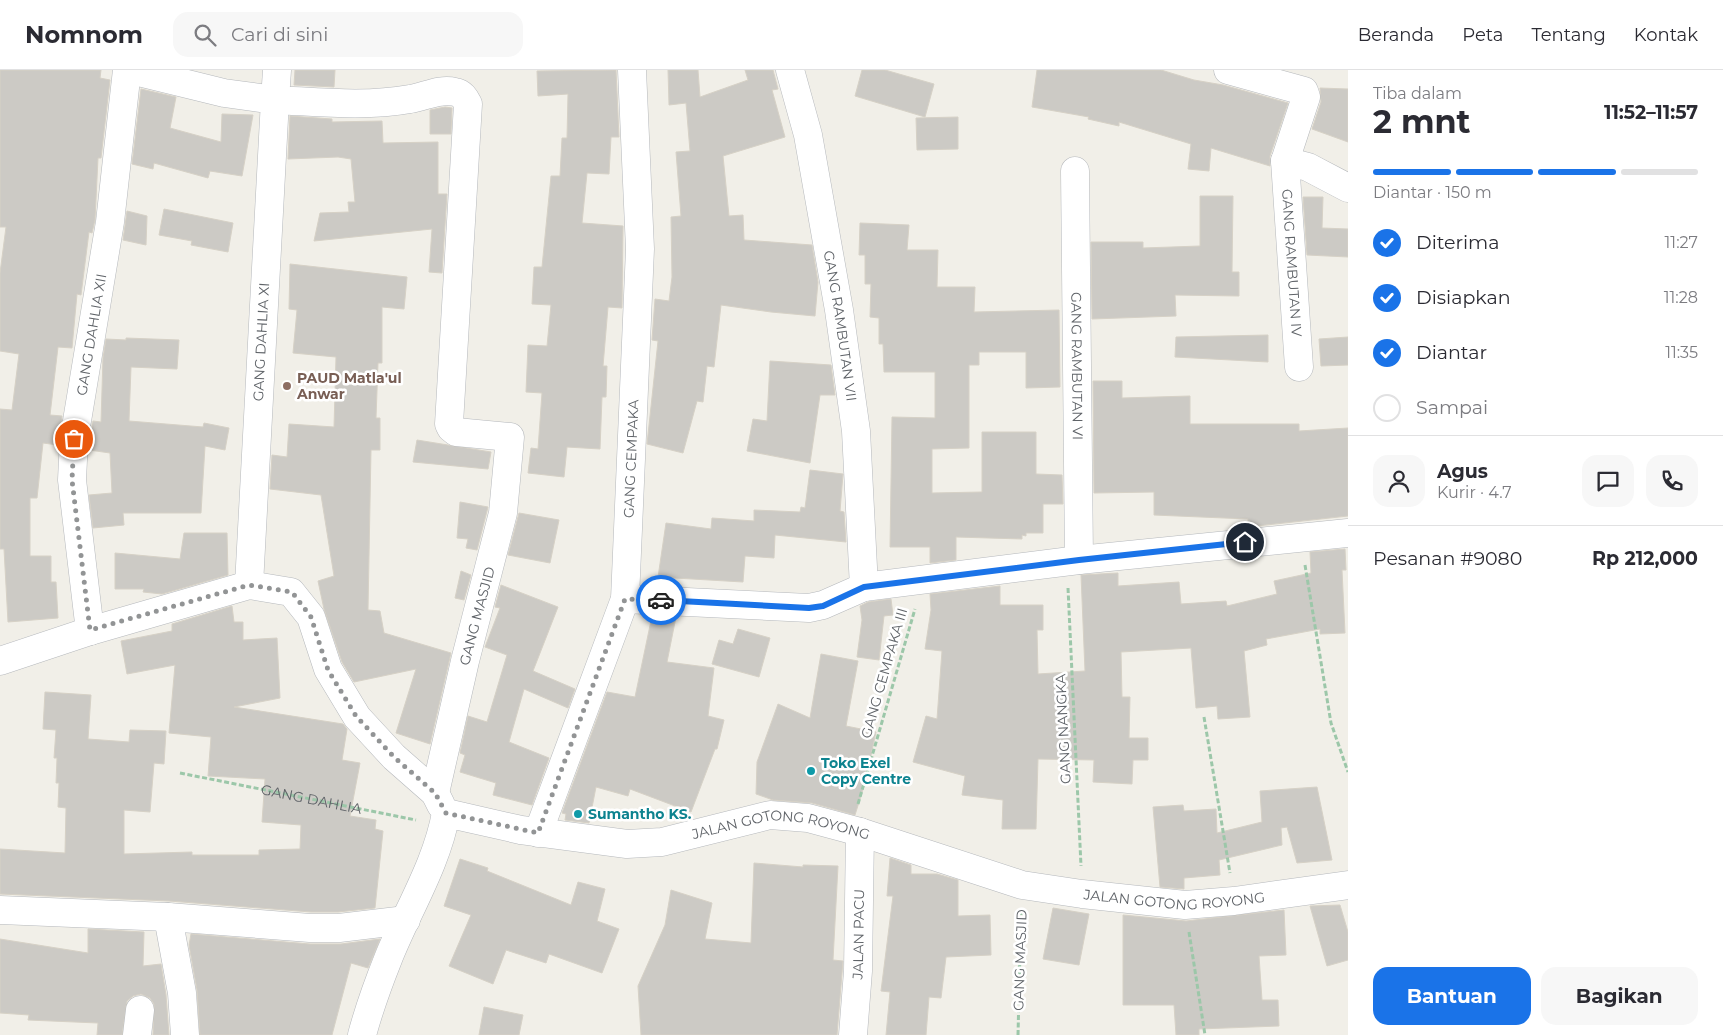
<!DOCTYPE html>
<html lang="id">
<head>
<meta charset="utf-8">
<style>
	:root { --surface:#fff; --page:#f7f7f7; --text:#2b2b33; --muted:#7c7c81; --line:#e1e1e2; --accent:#1a73e8 }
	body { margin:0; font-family:Montserrat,sans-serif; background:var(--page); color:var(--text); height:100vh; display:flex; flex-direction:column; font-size:19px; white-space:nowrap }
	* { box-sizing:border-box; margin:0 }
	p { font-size:16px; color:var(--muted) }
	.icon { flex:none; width:28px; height:28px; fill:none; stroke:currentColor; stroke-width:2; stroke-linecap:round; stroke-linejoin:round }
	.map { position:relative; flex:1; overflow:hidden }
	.drawer { display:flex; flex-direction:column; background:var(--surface); width:375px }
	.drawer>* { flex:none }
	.pin { position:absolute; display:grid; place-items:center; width:42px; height:42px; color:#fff; margin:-21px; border:2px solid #fff; border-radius:50%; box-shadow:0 1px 5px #0007 }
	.courier { position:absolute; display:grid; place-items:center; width:50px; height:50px; margin:-25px; border:4px solid #1a73e8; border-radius:50%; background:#fff; color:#222; box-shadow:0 1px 6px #0007 }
	.overview em { font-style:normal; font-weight:700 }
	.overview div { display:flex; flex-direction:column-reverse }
	.overview { display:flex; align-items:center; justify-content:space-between; height:85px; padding:0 25px }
	h1 { font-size:32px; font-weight:700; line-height:38px }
	.bar { display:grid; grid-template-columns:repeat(4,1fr); gap:8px 5px; align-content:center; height:60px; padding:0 25px }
	.bar i { height:6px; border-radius:4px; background:var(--line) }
	.bar .current { background:var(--accent) }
	.bar p { grid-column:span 4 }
	.line { display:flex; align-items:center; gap:12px; padding:0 25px; border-top:1px solid var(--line) }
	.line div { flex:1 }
	.round { display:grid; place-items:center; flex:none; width:52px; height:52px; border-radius:15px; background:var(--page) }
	ol { padding:0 25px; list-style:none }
	li { display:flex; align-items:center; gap:15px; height:55px }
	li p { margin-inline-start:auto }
	li .icon { padding:5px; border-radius:50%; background:var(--accent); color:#fff; stroke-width:4 }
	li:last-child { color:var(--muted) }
	li i { width:28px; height:28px; border:2px solid var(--line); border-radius:50% }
	.cta { display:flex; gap:10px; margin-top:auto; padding:10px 25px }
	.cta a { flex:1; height:58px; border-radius:15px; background:var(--accent); color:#fff; font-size:20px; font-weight:700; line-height:58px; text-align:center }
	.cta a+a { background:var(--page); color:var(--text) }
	header { display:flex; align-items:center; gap:30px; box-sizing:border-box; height:70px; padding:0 25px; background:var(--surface); border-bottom:1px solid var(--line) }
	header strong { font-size:24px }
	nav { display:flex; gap:28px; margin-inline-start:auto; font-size:18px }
	.search { width:350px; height:45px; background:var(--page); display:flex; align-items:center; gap:12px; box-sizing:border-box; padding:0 18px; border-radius:15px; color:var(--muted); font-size:19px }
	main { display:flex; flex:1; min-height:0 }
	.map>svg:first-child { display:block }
</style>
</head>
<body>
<header>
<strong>Nomnom</strong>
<div class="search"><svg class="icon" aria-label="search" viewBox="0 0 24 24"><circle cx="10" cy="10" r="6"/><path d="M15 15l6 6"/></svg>Cari di sini</div>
<nav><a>Beranda</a><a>Peta</a><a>Tentang</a><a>Kontak</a></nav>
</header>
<main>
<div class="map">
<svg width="1348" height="965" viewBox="0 0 1348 965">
	<rect width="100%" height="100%" fill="#f1efe8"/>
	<g fill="#cccac5" stroke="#d6d1c6">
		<path d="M0 0H101L100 8 110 10 101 88H98L95 150 92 163 89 162 81 225 77 224 72 278 58 277 50 345 62 346 58 375 43 373 37 428H30V486H51V512H56L58 548 8 552 4 479H0V339L12 340 19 284 0 281V203L6 157H0Z"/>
		<path d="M295 0H335L334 17 294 15Z"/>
		<path d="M616 0 619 67H611L609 104 587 103 582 153 623 156 622 238 608 237 603 296H607L606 327H602L600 379 567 377 564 407 528 403 531 378 538 379 542 323 526 322 528 275 547 276 551 235 532 234 534 197H542L551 106H560L562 68H567L568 24 538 26 537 1Z"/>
		<path d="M668 0H698L700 27 748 10 745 0H773L778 19 772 20 785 67 723 86 729 146 743 145 744 170 812 175 818 212 815 246 771 242 721 235 714 297 707 296 703 332 697 331 683 383 647 374 658 271 652 270 655 229 669 231 672 207 671 147 681 146 676 82 690 81 686 33 669 35Z"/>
		<path d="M862 0H885L934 14 925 47 855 26Z"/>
		<path d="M1037 0H1161L1194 10 1223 15 1288 33 1270 86V96L1211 78 1209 101 1188 99 1191 74 1119 52V56L1088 49 1089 47 1032 37Z"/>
		<path d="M1320 18 1348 19V72L1312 59 1321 32Z"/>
		<path d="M141 19 176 27 170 58 221 72 222 44 253 45 242 106 210 101 208 108 154 93 153 99 132 94Z"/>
		<path d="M445 37 452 38 451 64H430V40Z"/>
		<path d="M290 46 332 49V52L382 51 383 73 438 72V124H447L442 203 429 202 432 159 314 171 320 143 349 142 348 132H355L351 89 338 87 288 89Z"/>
		<path d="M958 47V79L917 80 916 48Z"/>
		<path d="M1200 126H1233L1232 202H1239V226L1175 225 1176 246 1092 249 1091 172H1143V178L1200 176Z"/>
		<path d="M1303 127H1323L1322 158 1348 159V187L1307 185Z"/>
		<path d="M164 139 233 153 228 182 191 175 192 171 159 165Z"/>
		<path d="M127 141 147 146 146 175 123 170Z"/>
		<path d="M860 153 909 155 907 180H938L937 217H975L974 242 1059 240 1060 317 1026 318V282H979V295H969V378L932 379V423L982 422V362H1036V404L1062 405 1063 434H1043V463H1026V466L1022 465V469L956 467V490L930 493V477H890L892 347 935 348V302H884L883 274H879V248L870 247 871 214H865V185H859Z"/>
		<path d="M290 194 407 207 404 239 382 237V293H378L376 348H380V380H371L368 540 380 541 384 563 451 583 430 674 396 663 416 599 354 612 342 592 324 539 318 511 334 506 321 425 270 419 272 385 287 387 289 354 334 357 336 287 293 283 297 240 289 239Z"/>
		<path d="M1268 265V292L1175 287 1176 267Z"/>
		<path d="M1348 267V295L1321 296 1319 269Z"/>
		<path d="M126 268 179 270 177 299 131 297 129 351 203 357 204 353 229 358 225 380 205 376 201 443H123L124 455 93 458 89 425 112 423 110 383 89 380 93 351 101 352 103 288 106 269 126 270Z"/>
		<path d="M770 291 831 295 835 325H820L810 393 747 381 753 349 767 351Z"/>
		<path d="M1093 311H1122V328L1190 326V354H1299V361L1348 358V446L1248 457V449L1154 445V422L1094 423Z"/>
		<path d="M417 370 491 382 488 399 413 392Z"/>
		<path d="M810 400 843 404 840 441 844 442 846 472 775 465 774 488 745 486 743 512 658 507 666 453 711 459 712 448 754 451V440L800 442 801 437 805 438Z"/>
		<path d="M460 432 488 437 477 480 466 478 468 469 457 468Z"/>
		<path d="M519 443 559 450 550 493 508 485Z"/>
		<path d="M184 463H227L228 505 162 524 143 522 144 519H115V483L180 489Z"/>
		<path d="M1345 479 1346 500H1342L1345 563 1320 564V559L1266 569 1267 575 1244 581 1250 647 1218 649 1217 636 1196 638 1191 578 1121 582 1122 627H1130L1129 668H1148V690H1133L1132 714 1093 712 1094 690 1038 689 1036 759H1002L1003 730 962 725 965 706 913 692 926 646 937 649 942 581 925 579 931 540 930 524 1000 516V535H1043V560H1037L1038 604 1085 601 1081 505 1118 503V516L1179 512 1181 534 1226 531 1227 536 1277 524 1274 511 1311 503 1310 482Z"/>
		<path d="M461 501 471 505 464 530 455 528Z"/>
		<path d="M501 515 558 537 533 601 575 619 568 638 524 619 509 672 549 688 532 735 493 725 496 713 460 702 465 685 460 683 468 646 487 652 507 585 485 577 500 538 495 537Z"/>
		<path d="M891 529 893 545 884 546 879 590 857 587 862 550 860 536 868 532Z"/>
		<path d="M232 536 234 552H243V570L277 568 280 628 234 637 343 654 347 659 342 690 360 693 350 746 376 750 375 759 383 761 375 838 338 842H311L169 831 0 824V779L65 783 66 738 58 737 59 713H56L57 688H54L56 660 43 659 45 622 91 625 88 669 129 672 130 660 166 661 164 694 154 693 150 742 124 740V784L192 782V785H259V780L300 779 301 755 262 752 265 709 208 706 211 667 169 663 175 595 127 604 121 571 172 561V554Z"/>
		<path d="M652 546 676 547 667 592 714 598 708 646 724 650 717 679H715L691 742 630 719 628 726 596 717 589 753 565 750 566 744 562 743 607 622 635 627Z"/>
		<path d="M738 559 770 568 759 607 712 594 719 570 733 574Z"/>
		<path d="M821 584 858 591 846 656 876 662 865 713 855 745 812 733 773 730 756 724 757 692 778 634 810 648Z"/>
		<path d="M1317 717 1332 790 1297 793 1287 757 1281 758 1282 775 1219 790 1220 805 1184 808V819L1160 817 1153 737 1183 735 1184 741 1216 739 1217 763 1262 752 1260 721Z"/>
		<path d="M890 788 911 795V804H937L958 810V846L990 845 991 885 946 887 941 928 929 927 926 965H886L890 922 881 921 893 826H887Z"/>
		<path d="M460 789 488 798 487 801 571 835 578 812 605 819 597 851 619 859 602 903 549 884 546 893 506 880 493 914 449 896 471 845 444 836Z"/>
		<path d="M754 793 803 797V795L838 796 833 890 843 891 837 965H641L638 916 665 855 671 820 712 833 705 869 751 873Z"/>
		<path d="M1340 835 1348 862V890L1327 896 1310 836Z"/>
		<path d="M1053 838 1089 844 1079 895 1043 889Z"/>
		<path d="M1284 840 1286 885 1259 886 1262 930H1278L1279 956 1199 959V965H1176L1174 935H1123V845L1186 851Z"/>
		<path d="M88 859 144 862 143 896 161 894 166 925 169 965H153L154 934 150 928 141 924 133 926 127 931 122 965H97L98 953 28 950 29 945 0 943V869L88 883Z"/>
		<path d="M191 864 310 874H341L380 869 368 898 351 893 332 965H200L197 920 189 875Z"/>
		<path d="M484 937 523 945 519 965H479Z"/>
	</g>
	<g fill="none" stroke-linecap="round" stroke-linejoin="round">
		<g stroke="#b5b8bc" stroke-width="29">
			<g id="minor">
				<path d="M130 0 224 23 275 30 249 515"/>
				<path d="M277 0 275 30C320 32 366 37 410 29 425 27 439 18 455 22 462 23 465 28 468 34L449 354 451 358 456 362 510 367 503 443 465 591 435 723"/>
				<path id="s2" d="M790 0 808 65 839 240 856 361 864 517"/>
				<path d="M1228 0 1304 21 1306 27 1285 91 1308 97 1348 118"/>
				<path id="s3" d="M1285 91 1299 297"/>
				<path id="s4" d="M1075 101 1079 490"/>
				<path d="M625 529 809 538 823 535 864 517 1079 490 1348 463"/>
				<path id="s5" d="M90 561 72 410 74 369 110 152 127 0"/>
				<path d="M0 591 90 561 249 515 291 522 311 547 328 599 357 647 394 687 435 723 441 735"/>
				<path id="s6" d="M538 763 625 529 640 179 632 0"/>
				<path d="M0 840 168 847 310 858H339L406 850"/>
				<path d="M168 847 182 923 185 965"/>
				<path d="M137 965 140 940"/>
				<path id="s7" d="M362 965C369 939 378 914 388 889 407 841 437 794 446 743L521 760 627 774 662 772 770 745 808 748 860 762 1022 815 1082 824 1185 835 1234 831 1348 815"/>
				<path id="s8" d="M853 965 858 901 860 762"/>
			</g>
		</g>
		<g stroke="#9cc7a9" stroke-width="3" stroke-dasharray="5 2.5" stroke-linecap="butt">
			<path d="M1305 495 1331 653 1348 702"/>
			<path d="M1068 518 1081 796"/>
			<path d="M1204 647 1230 803"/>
			<path id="s1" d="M180 703 416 750"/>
			<path d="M858 734 915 539"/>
			<path d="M1189 862 1205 965"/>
			<path d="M1018 965 1021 841"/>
		</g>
		<use href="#minor" stroke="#fff" stroke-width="28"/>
	</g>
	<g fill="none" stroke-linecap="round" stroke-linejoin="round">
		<path stroke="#929495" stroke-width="5" stroke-dasharray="0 9" d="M74 369 72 410 90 560 249 515 292 522 311 547 328 600 356 646 394 687 435 723 446 743 538 763 625 529 661 530"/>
		<path stroke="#1a73e8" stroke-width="6" d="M661 530 809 538 823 536 864 517 1079 490 1245 472"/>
	</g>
	<circle fill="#8d6e63" stroke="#fff" stroke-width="2" cx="287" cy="316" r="5"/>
	<g fill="#0f9aa8" stroke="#fff" stroke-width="2">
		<circle cx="811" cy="701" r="5"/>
		<circle cx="578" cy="744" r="5"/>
	</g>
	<g text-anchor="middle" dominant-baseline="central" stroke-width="5" stroke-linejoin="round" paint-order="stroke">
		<g font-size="14" fill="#5f6368" stroke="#fff">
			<text stroke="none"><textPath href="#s3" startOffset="102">GANG RAMBUTAN IV</textPath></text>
			<text stroke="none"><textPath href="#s2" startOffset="261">GANG RAMBUTAN VII</textPath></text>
			<text stroke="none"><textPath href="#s5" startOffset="299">GANG DAHLIA XII</textPath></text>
			<text transform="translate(261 272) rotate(-87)">GANG DAHLIA XI</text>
			<text stroke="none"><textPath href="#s4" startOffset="195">GANG RAMBUTAN VI</textPath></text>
			<text stroke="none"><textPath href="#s6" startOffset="390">GANG CEMPAKA</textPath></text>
			<text transform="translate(477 546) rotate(-75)">GANG MASJID</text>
			<text transform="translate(884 603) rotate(-74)">GANG CEMPAKA III</text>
			<text transform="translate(1063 659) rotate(-93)">GANG NANGKA</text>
			<text stroke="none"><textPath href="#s1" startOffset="134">GANG DAHLIA</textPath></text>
			<text stroke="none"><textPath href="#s7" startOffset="579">JALAN GOTONG ROYONG</textPath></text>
			<text stroke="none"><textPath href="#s7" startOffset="984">JALAN GOTONG ROYONG</textPath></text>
			<text stroke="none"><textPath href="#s8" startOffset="101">JALAN PACU</textPath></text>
			<text transform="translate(1020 890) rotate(-88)">GANG MASJID</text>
		</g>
		<g font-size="14" font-weight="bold" fill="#785e54" stroke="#fff" text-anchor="start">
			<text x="297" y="308">PAUD Matla'ul<tspan x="297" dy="16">Anwar</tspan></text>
		</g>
		<g font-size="14" font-weight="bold" fill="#0d838f" stroke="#fff" text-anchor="start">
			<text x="821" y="693">Toko Exel<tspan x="821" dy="16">Copy Centre</tspan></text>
			<text x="588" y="744">Sumantho KS.</text>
		</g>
	</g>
</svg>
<div class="pin" style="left:74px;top:369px;background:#ea580c"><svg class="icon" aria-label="bag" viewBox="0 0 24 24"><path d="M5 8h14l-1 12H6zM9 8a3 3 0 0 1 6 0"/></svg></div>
<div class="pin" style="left:1245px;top:472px;background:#1f2937"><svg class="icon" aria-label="home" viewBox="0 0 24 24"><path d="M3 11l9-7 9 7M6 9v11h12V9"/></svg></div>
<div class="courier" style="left:661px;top:530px"><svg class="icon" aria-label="car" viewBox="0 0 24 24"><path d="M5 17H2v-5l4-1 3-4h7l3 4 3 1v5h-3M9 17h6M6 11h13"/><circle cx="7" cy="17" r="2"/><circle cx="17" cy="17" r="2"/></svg></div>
</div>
<section class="drawer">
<div class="overview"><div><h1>2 mnt</h1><p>Tiba dalam</p></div><em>11:52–11:57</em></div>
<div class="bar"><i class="current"></i><i class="current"></i><i class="current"></i><i></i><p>Diantar · 150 m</p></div>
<ol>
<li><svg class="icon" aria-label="check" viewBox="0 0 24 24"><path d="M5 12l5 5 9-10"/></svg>Diterima<p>11:27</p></li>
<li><svg class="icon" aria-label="check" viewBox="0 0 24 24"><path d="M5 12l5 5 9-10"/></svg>Disiapkan<p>11:28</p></li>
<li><svg class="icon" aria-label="check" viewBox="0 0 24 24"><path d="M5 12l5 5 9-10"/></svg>Diantar<p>11:35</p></li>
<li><i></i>Sampai</li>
</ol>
<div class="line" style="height:90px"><a class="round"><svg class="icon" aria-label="person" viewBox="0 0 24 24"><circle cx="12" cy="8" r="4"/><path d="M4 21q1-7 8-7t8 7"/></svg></a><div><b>Agus</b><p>Kurir · 4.7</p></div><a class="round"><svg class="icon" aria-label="chat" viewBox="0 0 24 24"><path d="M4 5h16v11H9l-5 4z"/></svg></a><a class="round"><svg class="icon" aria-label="phone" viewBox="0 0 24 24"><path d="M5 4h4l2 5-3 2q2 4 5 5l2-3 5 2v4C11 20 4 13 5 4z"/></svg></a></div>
<div class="line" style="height:65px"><div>Pesanan #9080</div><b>Rp 212,000</b></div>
<div class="cta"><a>Bantuan</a><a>Bagikan</a></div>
</section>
</main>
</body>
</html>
